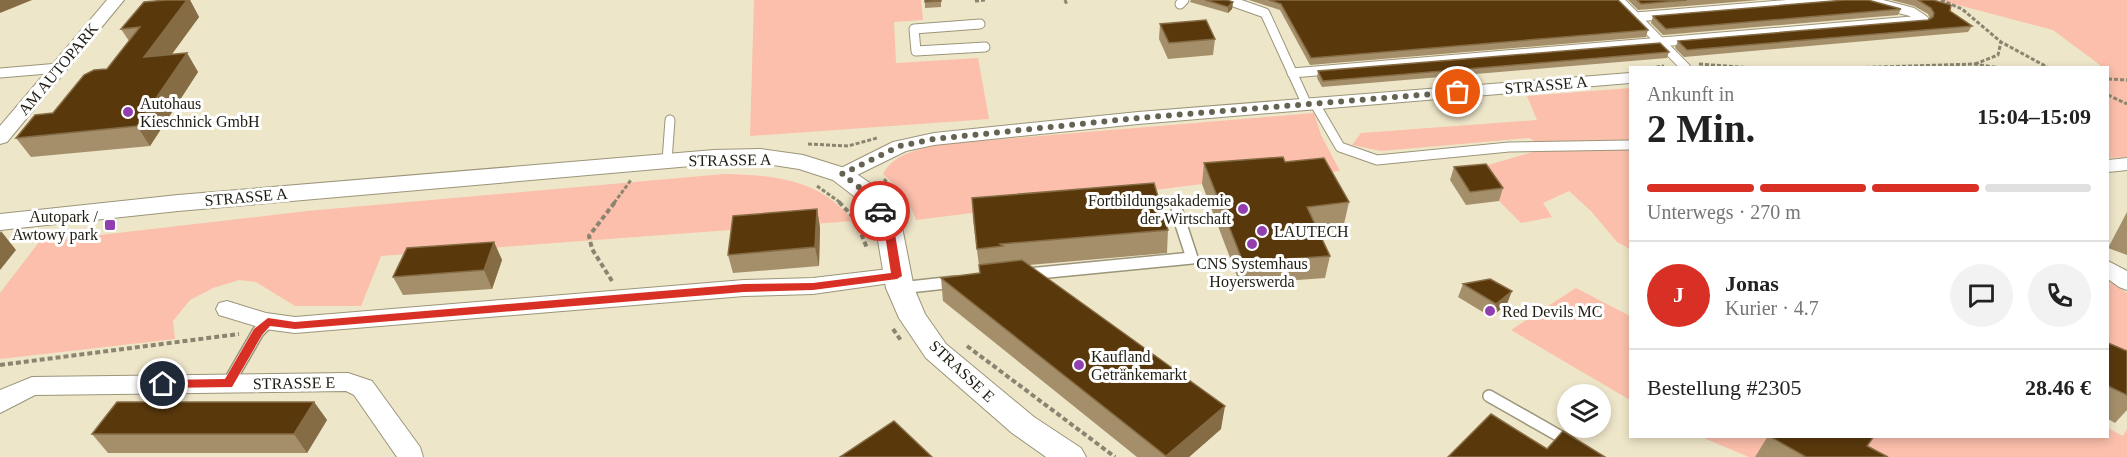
<!DOCTYPE html>
<html lang="de">
<head>
<meta charset="utf-8">
<style>
	:root { --surface:#fff; --page:#f2f2f2; --text:#222; --muted:#767676; --line:#e0e0e0; --accent:#d93025 }
	body { margin:0; font-family:Georgia,serif; background:var(--page); color:var(--text); height:100vh; display:flex; flex-direction:column; font-size:22px; white-space:nowrap }
	* { box-sizing:border-box; margin:0 }
	p { font-size:20px; color:var(--muted) }
	.icon { flex:none; width:33px; height:33px; fill:none; stroke:currentColor; stroke-width:2; stroke-linecap:round; stroke-linejoin:round }
	.map { position:relative; flex:1; overflow:hidden }
	.drawer { position:absolute; left:1629px; top:66px; width:480px; height:372px; display:flex; flex-direction:column; background:var(--surface); border-radius:0px; box-shadow:0 3px 9px #0003 }
	.drawer>* { flex:none }
	.tools { position:absolute; left:1557px; top:384px; display:grid; gap:12px }
	.tools a { display:grid; place-items:center; width:54px; height:54px; border-radius:50%; background:var(--surface); box-shadow:0 3px 9px #0003; font-size:30px }
	.pin { position:absolute; display:grid; place-items:center; width:51px; height:51px; color:#fff; margin:-26px; border:3px solid #fff; border-radius:50%; box-shadow:0 2px 6px #0007 }
	.courier { position:absolute; display:grid; place-items:center; width:60px; height:60px; margin:-30px; border:4px solid #d93025; border-radius:50%; background:#fff; color:#222; box-shadow:0 2px 8px #0007 }
	.headline em { font-style:normal; font-weight:700 }
	.headline div { display:flex; flex-direction:column-reverse }
	.headline { display:flex; align-items:center; justify-content:space-between; height:102px; padding:0 18px }
	h1 { font-size:39px; font-weight:700; line-height:45px }
	.bar { display:grid; grid-template-columns:repeat(4,1fr); gap:9px 6px; align-content:center; height:72px; padding:0 18px }
	.bar i { height:8px; border-radius:4px; background:var(--line) }
	.bar .active { background:var(--accent) }
	.bar p { grid-column:span 4 }
	.line { display:flex; align-items:center; gap:15px; padding:0 18px; border-top:2px solid var(--line) }
	.line div { flex:1 }
	.round { display:grid; place-items:center; flex:none; width:63px; height:63px; border-radius:32px; background:var(--page) }
	.map>svg:first-child { display:block }
</style>
</head>
<body>
<div class="map">
<svg width="2127" height="457" viewBox="0 0 2127 457">
	<rect width="100%" height="100%" fill="#eee6c9"/>
	<g fill="#fbbfab">
		<path d="M754 0H921L923 20 894 22 896 63 978 58 989 119 750 136Z"/>
		<path d="M1939 0H2127V157L2108 158V68L2099 67 2100 65 2053 30Z"/>
		<path d="M1630 88V249L1617 242 1591 211 1569 191 1543 203 1552 217 1521 223 1499 201 1482 177 1488 165 1543 149 1530 138 1381 151 1352 145 1361 133 1537 120 1527 96Z"/>
		<path d="M1314 113 1321 135 1340 171 1202 184 916 220C910 201 898 187 883 174 895 152 921 149 944 144Z"/>
		<path d="M724 174C772 175 821 179 853 221L381 256 361 306H295L256 282 239 280 213 288 190 300 173 321 175 339 0 359V293L39 242 307 211Z"/>
		<path d="M2108 279 2127 293V360L2108 352Z"/>
		<path d="M1576 288 1630 316V400L1511 330Z"/>
		<path d="M2108 428 2123 436 2127 429V457H1859L1873 437 2108 436Z"/>
		<path d="M1701 437H1771L1755 457H1749Z"/>
	</g>
	<g fill="none" stroke-linecap="round" stroke-linejoin="round">
		<g stroke="#9b957a" stroke-width="11">
			<g id="service-far1">
				<path d="M1228 0 1265 13 1307 105"/>
				<path d="M1619 0 1686 68"/>
				<path d="M1180 4 1184 0"/>
				<path d="M1636 17 1841 0"/>
				<path d="M980 24 914 29 916 51 985 47"/>
				<path d="M0 73 59 68"/>
				<path d="M1292 73 1924 20 1912 12 1865 0"/>
				<path d="M1315 104 1340 147 1377 160 1509 147 1630 145"/>
				<path d="M667 161 670 120"/>
			</g>
		</g>
		<g stroke="#9b957a" stroke-width="14">
			<g id="service">
				<path d="M1028 274 1192 258 1177 212"/>
				<path d="M900 288 955 282"/>
				<path d="M228 384 258 332 268 322"/>
				<path d="M1489 396 1570 442"/>
			</g>
		</g>
		<g stroke="#9b957a" stroke-width="2">
			<g id="minor">
				<path d="M107 0H124L7 142 0 144V126Z"/>
				<path d="M1630 73V83L1138 124 934 145 906 151 849 179 842 181 835 179 832 175 835 171 893 142 934 133 1138 112Z"/>
				<path d="M2127 158V170L2108 172V160Z"/>
				<path d="M2108 261 2127 271V290L2119 287 2108 279Z"/>
				<path d="M897 268 905 271 908 276 905 281 813 294 744 296 295 333 265 329 219 315 216 309 219 303 227 301 266 313 295 317 744 280 813 278Z"/>
				<path d="M348 373 372 381 420 447 423 457H397L354 395 346 391 35 395 0 413V390L32 377Z"/>
			</g>
		</g>
		<g stroke="#9b957a" stroke-width="2">
			<path id="tertiary" d="M761 149 803 155 851 170 877 188 901 222 914 288 925 314 946 344 1034 417 1081 448 1086 457H1046L1012 433 926 358 899 318 886 288 875 223 859 200 833 180 799 169 761 163 714 164 178 211 0 230V214L178 195 714 150Z"/>
		</g>
		<g stroke="#8a8571" stroke-width="3" stroke-dasharray="4 2" stroke-linecap="butt">
			<path d="M1065 0 1067 5"/>
			<path d="M1941 0 1962 9 2001 42 2049 68"/>
			<path d="M975 1 986 0"/>
			<path d="M1699 64 1753 68"/>
			<path d="M1975 64 1998 55 2001 42"/>
			<path d="M1650 68 1664 66"/>
			<path d="M1848 68 1974 64 2000 68"/>
			<path d="M2108 79 2127 80"/>
			<path d="M2108 95 2127 104"/>
			<path d="M808 144 848 146 877 138"/>
			<path d="M884 179 898 194 902 203"/>
			<path d="M817 186 841 203"/>
			<path d="M614 203 631 180"/>
		</g>
		<g stroke="#8a8571" stroke-width="4" stroke-dasharray="5 3" stroke-linecap="butt">
			<path d="M839 202 855 219 867 248"/>
			<path d="M901 202 904 207"/>
			<path d="M612 281 592 249 589 236 615 202"/>
			<path d="M893 329 902 342"/>
			<path d="M967 346 1115 457"/>
			<path d="M0 365 239 334"/>
		</g>
		<use href="#service-far1" stroke="#fff" stroke-width="9"/>
		<use href="#service" stroke="#fff" stroke-width="11"/>
		<use href="#minor" fill="#fff" fill-rule="evenodd"/>
		<use href="#tertiary" fill="#fff" fill-rule="evenodd"/>
	</g>
	<g fill="#a48f6a">
		<path d="M166 0H190L199 17 171 55 187 53 198 72 150 146 31 157 16 138 53 113 107 69 129 41 121 29Z"/>
		<path d="M925 0H941V7L925 8Z"/>
		<path d="M1191 0H1227L1233 2 1232 9 1228 13 1190 2Z"/>
		<path d="M1249 0H1618L1648 30 1646 37 1310 65 1280 10Z"/>
		<path d="M1628 0H1759L1638 10Z"/>
		<path d="M1891 0H1933L1972 26 1968 32 1684 57 1675 48 1678 41 1928 20 1930 19 1928 14 1914 6Z"/>
		<path d="M1901 9 1898 15 1663 35 1651 23 1653 16Z"/>
		<path d="M1160 24 1215 39 1213 55 1168 59 1159 39Z"/>
		<path d="M1669 52 1667 58 1322 87 1317 78 1318 71Z"/>
		<path d="M1285 162 1349 202 1344 224 1316 227 1330 256 1325 278 1240 284 1202 184 1204 163Z"/>
		<path d="M1454 167 1503 188 1499 201 1466 205 1450 180Z"/>
		<path d="M972 198 1168 230 1167 253 1029 265 1221 429 1189 457H1137L943 301 941 278 980 273 973 220Z"/>
		<path d="M817 209 820 228 819 266 733 273 728 255Z"/>
		<path d="M2127 212V255L2108 248Z"/>
		<path d="M494 242 502 260 492 289 403 295 393 277Z"/>
		<path d="M1463 284 1507 304 1491 317 1458 297Z"/>
		<path d="M2108 343 2127 351V410L2115 423 2108 419Z"/>
		<path d="M314 402 327 420 307 453H108L92 434Z"/>
		<path d="M1768 436 1867 446 1888 457H1755Z"/>
	</g>
	<g fill="#866c45">
		<path d="M0 0H32L0 13Z"/>
		<path d="M187 0H190L199 17 156 76 144 57Z"/>
		<path d="M1233 2 1232 9 1228 13V7Z"/>
		<path d="M187 53 198 72 150 146 137 126Z"/>
		<path d="M817 209 820 228 819 266 815 247Z"/>
		<path d="M1 231 16 250 0 270V233Z"/>
		<path d="M494 242 502 260 492 289 484 270Z"/>
		<path d="M1512 291 1507 304 1491 317 1496 304Z"/>
		<path d="M314 402 327 420 307 453 294 434Z"/>
		<path d="M1225 406 1221 429 1189 457H1166V456Z"/>
	</g>
	<g fill="#59380c" stroke="#866c45" stroke-width="1.5">
		<path d="M166 0H187L144 57 187 53 137 126 16 138 35 115 53 113 84 75 94 70 107 69 140 27 121 29 144 2Z"/>
		<path d="M925 0H941V1L925 2Z"/>
		<path d="M1205 0H1227L1233 2 1228 7Z"/>
		<path d="M1269 0H1618L1648 30 1311 58 1281 4Z"/>
		<path d="M1637 0H1687L1641 4Z"/>
		<path d="M1845 0H1868L1901 9 1666 29 1653 16Z"/>
		<path d="M1918 0H1933L1951 5 1950 11 1972 26 1687 50 1678 41 1928 20 1933 17 1934 13 1931 8Z"/>
		<path d="M1206 20 1215 39 1169 43 1160 24Z"/>
		<path d="M1660 43 1669 52 1323 81 1318 71Z"/>
		<path d="M1283 157 1285 162 1324 158 1349 202 1307 207 1330 256 1243 262 1204 163Z"/>
		<path d="M1486 164 1503 188 1470 192 1454 167Z"/>
		<path d="M1154 183 1168 230 1000 244 1003 246 977 249 972 198Z"/>
		<path d="M817 209 815 247 728 255 733 216Z"/>
		<path d="M494 242 484 270 393 277 407 248Z"/>
		<path d="M1022 260 1225 406 1166 456 941 278 980 273 979 265Z"/>
		<path d="M1490 279 1512 291 1496 304 1463 284Z"/>
		<path d="M2108 343 2127 351V395L2108 386Z"/>
		<path d="M117 402H314L294 434H92Z"/>
		<path d="M1491 414 1547 449 1563 431 1605 457H1448Z"/>
		<path d="M894 421 932 457H840Z"/>
		<path d="M1769 436H1874L1867 446 1888 457H1806Z"/>
	</g>
	<path fill="#d93025" d="M880 208 884 209 893 222 902 276 897 279 813 290 744 292 295 329 270 326 262 335 232 387 163 388 157 384 163 380 225 379 254 329 268 318 295 322 744 284 813 283 891 273 883 222 876 211Z"/>
	<g fill="none" stroke-linecap="round" stroke-linejoin="round">
		<path stroke="#676352" stroke-width="6" stroke-dasharray="0 10.8" d="M880 211 868 194 842 174 900 146 934 139 1138 118 1458 92"/>
	</g>
	<g fill="#913faf" stroke="#fff" stroke-width="2">
		<circle cx="128" cy="112" r="6"/>
		<circle cx="1243" cy="209" r="6"/>
		<rect x="104" y="219" width="12" height="12" rx="3"/>
		<circle cx="1262" cy="231" r="6"/>
		<circle cx="1252" cy="244" r="6"/>
		<circle cx="1490" cy="311" r="6"/>
		<circle cx="1079" cy="365" r="6"/>
	</g>
	<g text-anchor="middle" dominant-baseline="central" stroke-width="6" stroke-linejoin="round" paint-order="stroke">
		<g font-size="16" fill="#1f1d12" stroke="#fff">
			<text transform="translate(58 69) rotate(-50)">AM AUTOPARK</text>
			<text transform="translate(1546 85) rotate(-5)">STRASSE A</text>
			<text transform="translate(730 160) rotate(-1)">STRASSE A</text>
			<text transform="translate(246 197) rotate(-5)">STRASSE A</text>
			<text transform="translate(962 371) rotate(43)">STRASSE E</text>
			<text transform="translate(294 383) rotate(-1)">STRASSE E</text>
		</g>
		<g font-size="16" fill="#1f1d12" stroke="#fff" text-anchor="start">
			<text x="140" y="103">Autohaus<tspan x="140" dy="18">Kieschnick GmbH</tspan></text>
			<text x="1231" y="200" text-anchor="end">Fortbildungsakademie<tspan x="1231" dy="18">der Wirtschaft</tspan></text>
			<text x="98" y="216" text-anchor="end">Autopark /<tspan x="98" dy="18">Awtowy park</tspan></text>
			<text x="1274" y="231">LAUTECH</text>
			<text x="1252" y="263" text-anchor="middle">CNS Systemhaus<tspan x="1252" dy="18">Hoyerswerda</tspan></text>
			<text x="1502" y="311">Red Devils MC</text>
			<text x="1091" y="356">Kaufland<tspan x="1091" dy="18">Getränkemarkt</tspan></text>
		</g>
	</g>
</svg>
<div class="tools">
<a><svg class="icon" aria-label="layers" viewBox="0 0 24 24"><path d="M12 4l9 5-9 5-9-5zM3 14l9 5 9-5"/></svg></a>
</div>
<div class="pin" style="left:1458px;top:92px;background:#ea580c"><svg class="icon" aria-label="bag" viewBox="0 0 24 24"><path d="M5 8h14l-1 12H6zM9 8a3 3 0 0 1 6 0"/></svg></div>
<div class="pin" style="left:163px;top:384px;background:#1f2937"><svg class="icon" aria-label="home" viewBox="0 0 24 24"><path d="M3 11l9-7 9 7M6 9v11h12V9"/></svg></div>
<div class="courier" style="left:880px;top:211px"><svg class="icon" aria-label="car" viewBox="0 0 24 24"><path d="M5 17H2v-5l4-1 3-4h7l3 4 3 1v5h-3M9 17h6M6 11h13"/><circle cx="7" cy="17" r="2"/><circle cx="17" cy="17" r="2"/></svg></div>
<section class="drawer">
<div class="headline"><div><h1>2 Min.</h1><p>Ankunft in</p></div><em>15:04–15:09</em></div>
<div class="bar"><i class="active"></i><i class="active"></i><i class="active"></i><i></i><p>Unterwegs · 270 m</p></div>
<div class="line" style="height:108px"><b class="round" style="background:var(--accent);color:#fff">J</b><div><b>Jonas</b><p>Kurier · 4.7</p></div><a class="round"><svg class="icon" aria-label="chat" viewBox="0 0 24 24"><path d="M4 5h16v11H9l-5 4z"/></svg></a><a class="round"><svg class="icon" aria-label="phone" viewBox="0 0 24 24"><path d="M5 4h4l2 5-3 2q2 4 5 5l2-3 5 2v4C11 20 4 13 5 4z"/></svg></a></div>
<div class="line" style="height:78px"><div>Bestellung #2305</div><b>28.46 €</b></div>
</section>
</div>
</body>
</html>
